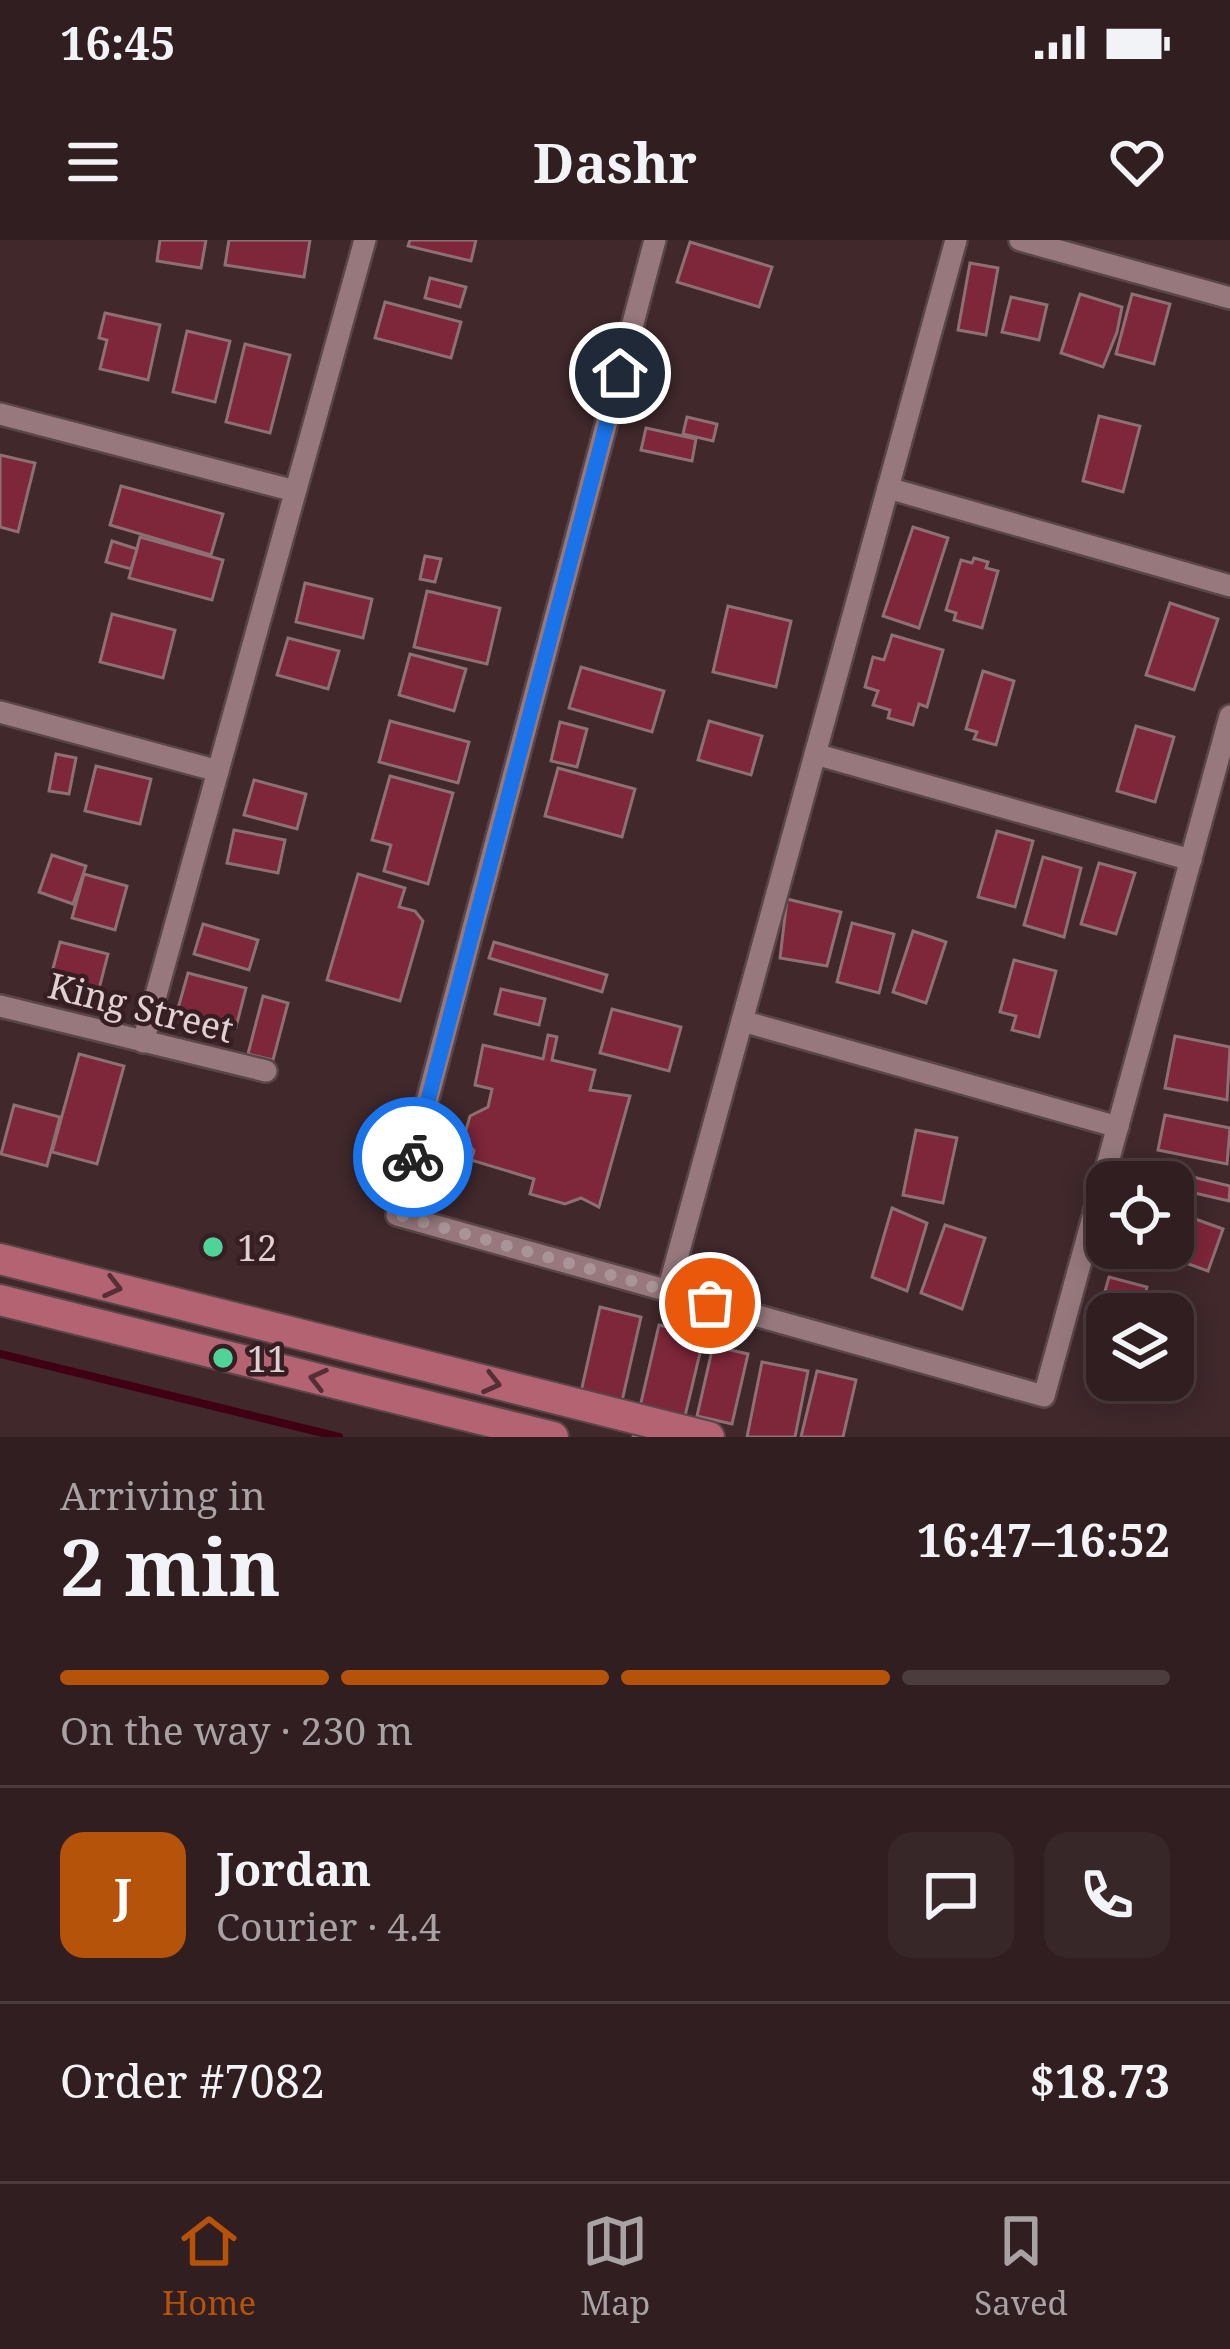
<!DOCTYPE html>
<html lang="en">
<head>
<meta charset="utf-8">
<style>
	:root { --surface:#301e20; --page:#382729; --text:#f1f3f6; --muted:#a8a2a5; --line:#4b3c3e; --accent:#b45309 }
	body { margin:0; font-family:"Noto Serif",serif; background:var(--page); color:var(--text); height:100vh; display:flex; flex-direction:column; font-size:45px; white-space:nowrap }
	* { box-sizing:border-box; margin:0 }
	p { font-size:39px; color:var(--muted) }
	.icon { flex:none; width:66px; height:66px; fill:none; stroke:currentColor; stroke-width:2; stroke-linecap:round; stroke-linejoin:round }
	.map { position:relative; height:1197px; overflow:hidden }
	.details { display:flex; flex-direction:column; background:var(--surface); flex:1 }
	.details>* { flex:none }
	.controls { position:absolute; left:1086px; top:921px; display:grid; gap:24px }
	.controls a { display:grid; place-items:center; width:108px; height:108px; border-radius:24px; background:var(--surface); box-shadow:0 6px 30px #0003,0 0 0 3px var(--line); font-size:60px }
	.pin { position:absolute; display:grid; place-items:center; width:102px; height:102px; color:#fff; margin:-51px; border:6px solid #fff; border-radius:50%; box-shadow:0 3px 12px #0007 }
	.courier { position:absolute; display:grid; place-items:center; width:120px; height:120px; margin:-60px; border:9px solid #1a73e8; border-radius:50%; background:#fff; color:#222; box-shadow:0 3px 15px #0007 }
	.summary em { font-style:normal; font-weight:700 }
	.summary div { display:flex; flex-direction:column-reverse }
	.summary { display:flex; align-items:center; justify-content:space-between; height:204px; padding:0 60px }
	h1 { font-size:78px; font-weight:700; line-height:90px }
	.bar { display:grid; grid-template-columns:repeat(4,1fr); gap:18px 12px; align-content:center; height:144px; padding:0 60px }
	.bar i { height:15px; border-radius:9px; background:var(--line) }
	.bar .current { background:var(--accent) }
	.bar p { grid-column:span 4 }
	.line { display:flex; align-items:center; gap:30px; padding:0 60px; border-top:3px solid var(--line) }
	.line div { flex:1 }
	.round { display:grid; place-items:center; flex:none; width:126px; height:126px; border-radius:24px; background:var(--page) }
	.status { display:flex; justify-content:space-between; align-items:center; height:84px; padding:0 60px; background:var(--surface); direction:ltr }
	.status svg { height:33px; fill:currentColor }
	header { display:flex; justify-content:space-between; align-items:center; height:156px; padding:0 60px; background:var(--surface); font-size:54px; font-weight:700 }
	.dock { display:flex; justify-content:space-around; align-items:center; height:168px; border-top:3px solid var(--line); background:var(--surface); font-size:33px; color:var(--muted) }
	.dock a { display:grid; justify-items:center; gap:6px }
	.dock .current { color:var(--accent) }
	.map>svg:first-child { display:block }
</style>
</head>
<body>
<div class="status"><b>16:45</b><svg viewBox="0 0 49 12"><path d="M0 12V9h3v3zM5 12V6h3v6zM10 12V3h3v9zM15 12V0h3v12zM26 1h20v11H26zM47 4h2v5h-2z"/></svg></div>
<header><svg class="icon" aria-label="menu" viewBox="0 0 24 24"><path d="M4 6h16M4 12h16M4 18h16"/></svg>Dashr<svg class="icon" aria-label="heart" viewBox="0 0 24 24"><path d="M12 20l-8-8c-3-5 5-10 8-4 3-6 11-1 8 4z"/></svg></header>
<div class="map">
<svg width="1230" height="1197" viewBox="0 0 1230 1197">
	<rect width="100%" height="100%" fill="#40282b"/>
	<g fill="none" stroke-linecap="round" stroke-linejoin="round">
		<path stroke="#400013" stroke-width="8" d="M0 1114 339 1197"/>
	</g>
	<g fill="#7e263a" stroke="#8d7073" stroke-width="3">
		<path d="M160 0H206L201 28 157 21Z"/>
		<path d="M229 0H310L304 37 225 25Z"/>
		<path d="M410 0H476L471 21 408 6Z"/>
		<path d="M690 2 772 27 759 67 677 42Z"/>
		<path d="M970 23 998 28 986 95 958 90Z"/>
		<path d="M430 38 466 47 460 67 425 58Z"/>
		<path d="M1080 54 1122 67 1117 92 1103 127 1061 113Z"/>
		<path d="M1132 54 1170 64 1154 124 1116 114Z"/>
		<path d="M1011 57 1047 65 1039 100 1002 92Z"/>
		<path d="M385 62 461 82 451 118 375 98Z"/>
		<path d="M105 73 160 85 148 140 100 129 107 100 99 98Z"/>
		<path d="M187 91 230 101 215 162 173 152Z"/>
		<path d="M245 104 290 115 270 193 226 182Z"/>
		<path d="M1099 176 1140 186 1123 252 1083 241Z"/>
		<path d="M687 177 717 184 713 201 683 194Z"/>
		<path d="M646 188 696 199 692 221 641 210Z"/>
		<path d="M0 215 35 223 18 292 0 287Z"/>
		<path d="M121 246 223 274 211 315 110 285Z"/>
		<path d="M913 287 948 298 919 388 883 376Z"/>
		<path d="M140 297 223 320 212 360 129 338Z"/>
		<path d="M112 301 137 309 131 329 106 322Z"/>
		<path d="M425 316 441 319 435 342 420 339Z"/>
		<path d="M974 318 988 322 986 328 998 331 982 388 954 380 956 373 946 370 961 320 972 323Z"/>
		<path d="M305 343 372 359 363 398 296 382Z"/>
		<path d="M427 351 500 368 487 424 414 407Z"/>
		<path d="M1170 363 1218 379 1194 450 1146 435Z"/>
		<path d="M728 366 791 381 776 447 713 432Z"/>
		<path d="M112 374 175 390 163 438 100 422Z"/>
		<path d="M892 395 943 410 927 467 919 464 913 485 888 478 890 470 873 465 878 451 865 447 873 417 884 420Z"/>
		<path d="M288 398 339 411 328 449 277 435Z"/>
		<path d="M410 414 466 429 454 471 399 455Z"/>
		<path d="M581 427 664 451 652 492 569 468Z"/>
		<path d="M983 431 1014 441 996 505 974 499 977 492 966 489Z"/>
		<path d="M390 481 469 502 458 543 379 522Z"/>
		<path d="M709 481 762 496 751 535 698 520Z"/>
		<path d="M560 482 587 489 577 527 551 521Z"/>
		<path d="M1136 486 1174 497 1155 562 1117 551Z"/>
		<path d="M56 514 76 518 69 554 49 551Z"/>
		<path d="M96 526 151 539 140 584 85 571Z"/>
		<path d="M558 528 635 549 622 597 545 576Z"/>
		<path d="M390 536 453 553 428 644 384 631 391 605 372 600Z"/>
		<path d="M254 540 306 554 297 589 244 575Z"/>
		<path d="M234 590 285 600 278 633 227 623Z"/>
		<path d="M997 591 1033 601 1015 667 978 657Z"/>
		<path d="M52 615 86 626 73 664 39 652Z"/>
		<path d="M1043 617 1081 628 1064 697 1024 685Z"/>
		<path d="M1099 623 1135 633 1116 694 1081 684Z"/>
		<path d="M84 634 127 646 115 690 72 678Z"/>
		<path d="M358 634 405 648 399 667 415 671 423 681 400 761 327 740Z"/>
		<path d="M787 659 841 672 827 726 780 718Z"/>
		<path d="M852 683 894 694 879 753 837 742Z"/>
		<path d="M203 684 258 700 249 730 194 714Z"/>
		<path d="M913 691 946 702 926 763 893 752Z"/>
		<path d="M60 702 108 714 99 749 51 736Z"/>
		<path d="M494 702 607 735 602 752 489 718Z"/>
		<path d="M1014 720 1056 731 1039 797 1012 790 1016 776 1000 772Z"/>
		<path d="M188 733 246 748 236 787 177 772Z"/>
		<path d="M501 749 545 759 539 785 495 774Z"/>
		<path d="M263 756 288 763 273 820 248 814Z"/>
		<path d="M612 769 681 787 669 831 600 813Z"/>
		<path d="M548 795 557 797 552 820 595 830 590 850 630 856 599 967 581 958 565 964 530 954 534 939 471 920 474 911 464 897 470 876 488 867 492 849 475 845 483 805 543 819Z"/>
		<path d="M1175 796 1230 807 1227 860 1165 848Z"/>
		<path d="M79 814 124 826 97 924 52 912Z"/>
		<path d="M14 865 60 877 47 926 1 914Z"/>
		<path d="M1165 875 1230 888 1227 924 1158 910Z"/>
		<path d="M916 890 957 898 943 963 903 955Z"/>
		<path d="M1139 924 1230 946 1229 961 1173 948V942L1136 939Z"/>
		<path d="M892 968 927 983 907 1051 872 1037Z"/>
		<path d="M1173 971 1223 989 1208 1031 1149 1010V1008H1173Z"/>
		<path d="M945 985 985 998 962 1069 921 1053Z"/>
		<path d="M1109 1037 1147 1047 1140 1072 1102 1062Z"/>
		<path d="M600 1067 641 1077 622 1161 581 1152Z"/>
		<path d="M659 1085 704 1096 680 1197H633Z"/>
		<path d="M1173 1088 1191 1093 1175 1155 1118 1141 1173 1140Z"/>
		<path d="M713 1106 748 1114 732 1184 697 1176Z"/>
		<path d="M762 1122 808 1131 795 1197H747Z"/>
		<path d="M817 1131 856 1140 843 1197H801Z"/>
	</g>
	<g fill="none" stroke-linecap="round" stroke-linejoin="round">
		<g stroke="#5a4649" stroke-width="26">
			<g id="minor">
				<path d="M655 0 397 975 1044 1156 1230 476"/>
				<path d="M1020 0 1230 58"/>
				<path d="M0 174 295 251"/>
				<path d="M888 248 1230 346"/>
				<path d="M0 472 218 531"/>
				<path d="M815 514 1191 620"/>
				<path d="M0 766 266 831"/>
				<path d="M742 781 1118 887"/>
				<path d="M143 802 365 0"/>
				<path d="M668 1051 956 0"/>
			</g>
		</g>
		<g stroke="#5a4649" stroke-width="34">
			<g id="primary">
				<path d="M0 1019 709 1197"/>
				<path d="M0 1060 553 1197"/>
			</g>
		</g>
		<use href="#minor" stroke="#97797d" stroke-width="21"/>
		<use href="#primary" stroke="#b46373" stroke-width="30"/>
	</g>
	<defs><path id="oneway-chevron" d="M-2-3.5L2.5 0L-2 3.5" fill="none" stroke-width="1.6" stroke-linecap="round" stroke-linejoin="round" transform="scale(3)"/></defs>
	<g stroke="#562f36">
		<use href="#oneway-chevron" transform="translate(113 1047) rotate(14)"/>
		<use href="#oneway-chevron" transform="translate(318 1139) rotate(-166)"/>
		<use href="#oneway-chevron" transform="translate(492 1143) rotate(14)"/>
	</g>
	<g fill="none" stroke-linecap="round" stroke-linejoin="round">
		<path stroke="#a99598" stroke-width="12" stroke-dasharray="0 21.6" d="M413 917 398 975 710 1063"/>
		<path stroke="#1a73e8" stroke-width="15" d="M413 917 620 133"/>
	</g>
	<g fill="#50d398" stroke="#361e22" stroke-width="4.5">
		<circle cx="213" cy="1007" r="12"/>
		<circle cx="223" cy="1118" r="12"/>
	</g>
	<g text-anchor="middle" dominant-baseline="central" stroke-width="9" stroke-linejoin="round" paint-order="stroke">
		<g font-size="36" fill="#e1d0d2" stroke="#361e22">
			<text transform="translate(141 767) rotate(14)">King Street</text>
		</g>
		<g font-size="36" fill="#e1d0d2" stroke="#361e22" text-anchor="start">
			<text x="237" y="1007">12</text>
			<text x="247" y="1118">11</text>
		</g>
	</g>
</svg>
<div class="controls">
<a><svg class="icon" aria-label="locate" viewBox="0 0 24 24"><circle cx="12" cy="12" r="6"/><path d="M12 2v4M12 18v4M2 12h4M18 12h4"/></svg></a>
<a><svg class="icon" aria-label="layers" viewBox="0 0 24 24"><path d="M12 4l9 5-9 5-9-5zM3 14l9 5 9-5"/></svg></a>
</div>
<div class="pin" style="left:710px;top:1063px;background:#ea580c"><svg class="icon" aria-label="bag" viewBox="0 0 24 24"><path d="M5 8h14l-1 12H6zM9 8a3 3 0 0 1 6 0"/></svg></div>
<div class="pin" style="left:620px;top:133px;background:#1f2937"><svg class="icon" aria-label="home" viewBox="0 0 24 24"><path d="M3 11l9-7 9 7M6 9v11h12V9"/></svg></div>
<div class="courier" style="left:413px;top:917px"><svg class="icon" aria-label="bike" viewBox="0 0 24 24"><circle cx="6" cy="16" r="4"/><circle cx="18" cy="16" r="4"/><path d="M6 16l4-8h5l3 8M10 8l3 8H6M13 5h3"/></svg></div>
</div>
<section class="details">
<div class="summary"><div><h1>2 min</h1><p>Arriving in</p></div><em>16:47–16:52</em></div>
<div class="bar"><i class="current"></i><i class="current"></i><i class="current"></i><i></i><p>On the way · 230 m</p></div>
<div class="line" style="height:216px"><b class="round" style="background:var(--accent);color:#fff">J</b><div><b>Jordan</b><p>Courier · 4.4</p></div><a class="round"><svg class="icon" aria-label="chat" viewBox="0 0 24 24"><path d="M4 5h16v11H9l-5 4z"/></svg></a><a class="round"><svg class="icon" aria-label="phone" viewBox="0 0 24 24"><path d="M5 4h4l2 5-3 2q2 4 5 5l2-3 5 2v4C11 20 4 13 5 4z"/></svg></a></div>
<div class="line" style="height:156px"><div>Order #7082</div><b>$18.73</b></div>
</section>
<nav class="dock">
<a class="current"><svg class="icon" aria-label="home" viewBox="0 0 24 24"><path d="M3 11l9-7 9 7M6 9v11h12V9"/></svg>Home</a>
<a><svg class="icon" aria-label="map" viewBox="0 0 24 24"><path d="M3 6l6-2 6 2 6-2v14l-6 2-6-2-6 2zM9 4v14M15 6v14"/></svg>Map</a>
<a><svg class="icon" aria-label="saved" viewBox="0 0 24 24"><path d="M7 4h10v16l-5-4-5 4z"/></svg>Saved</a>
</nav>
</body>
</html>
